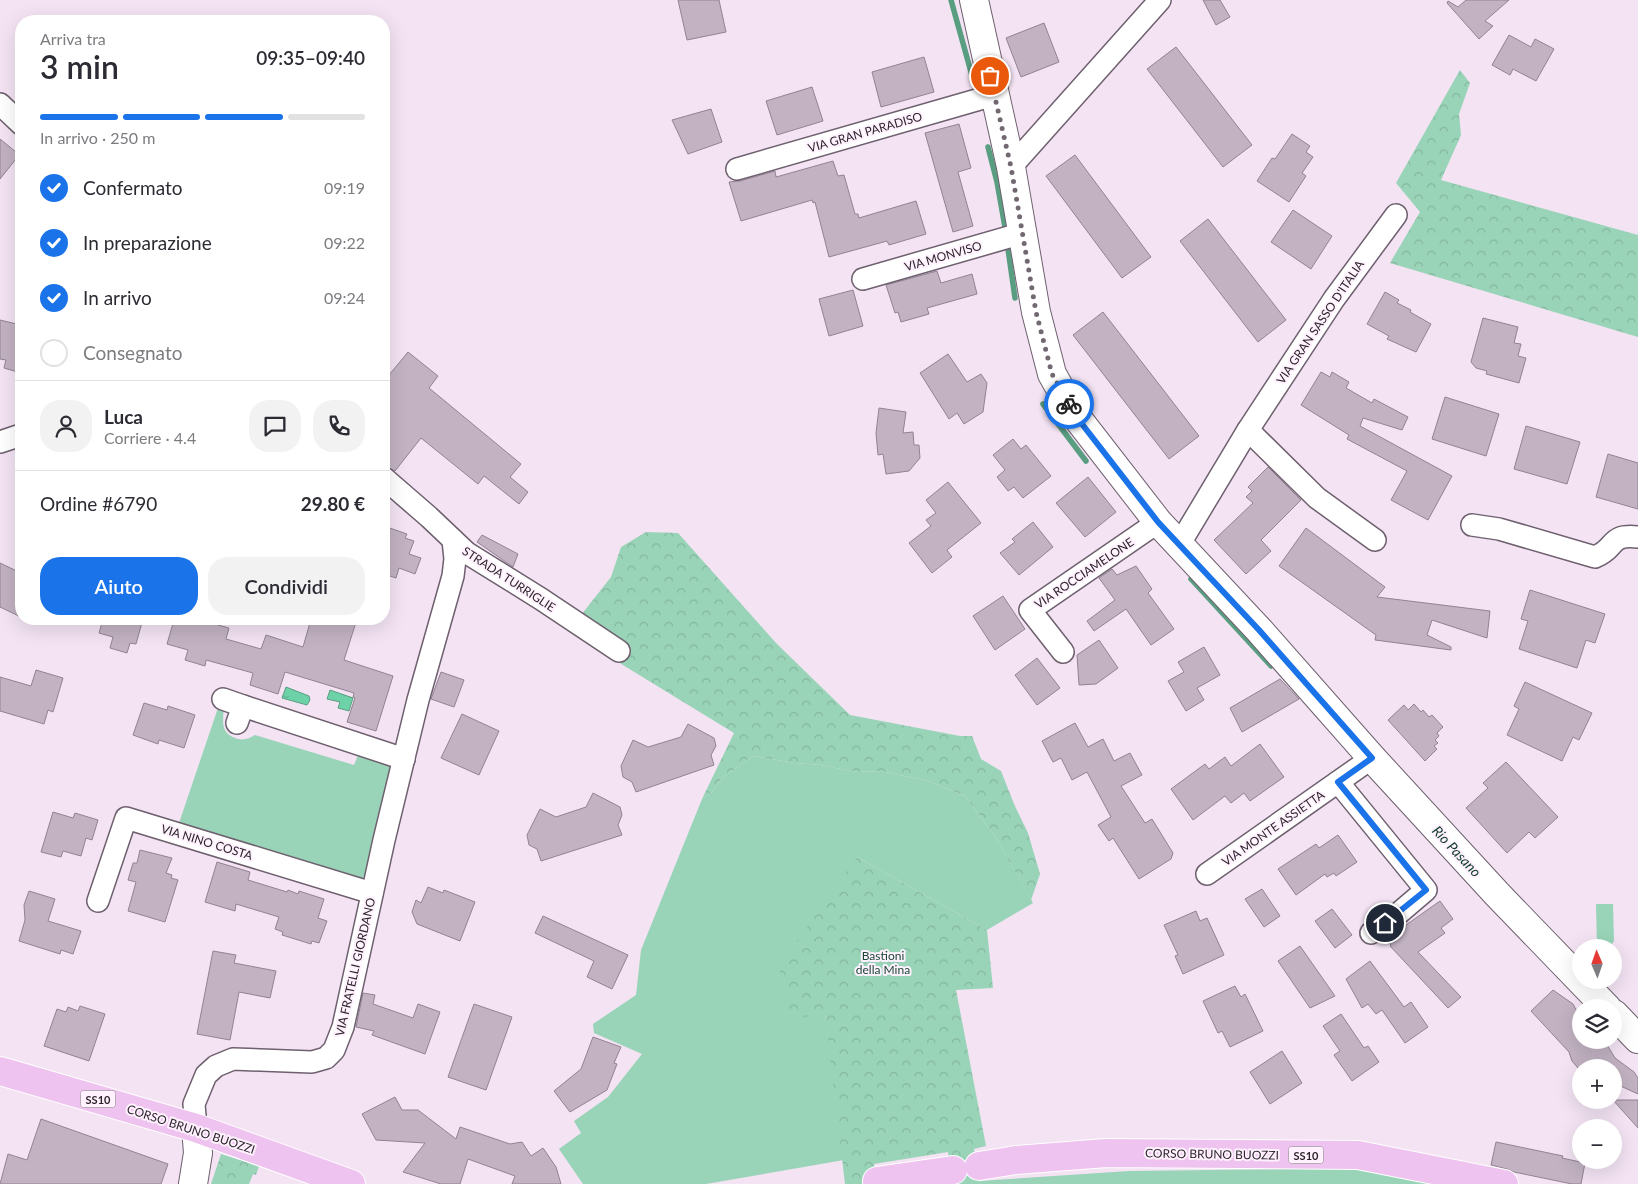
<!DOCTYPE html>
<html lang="it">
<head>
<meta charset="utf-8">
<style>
	:root { --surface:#fff; --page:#f2f2f3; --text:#2b2b33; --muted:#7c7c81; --line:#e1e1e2; --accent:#1a73e8 }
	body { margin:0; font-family:Lato,sans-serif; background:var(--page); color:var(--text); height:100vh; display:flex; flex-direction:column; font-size:19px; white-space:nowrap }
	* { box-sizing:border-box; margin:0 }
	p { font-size:16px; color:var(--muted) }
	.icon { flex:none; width:28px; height:28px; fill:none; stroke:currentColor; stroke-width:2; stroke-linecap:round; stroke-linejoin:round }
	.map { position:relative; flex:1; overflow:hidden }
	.side { position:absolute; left:15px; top:15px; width:375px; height:610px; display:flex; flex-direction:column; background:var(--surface); border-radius:20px; box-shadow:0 5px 20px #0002 }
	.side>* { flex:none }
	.needle { width:32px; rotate:358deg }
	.fabs { position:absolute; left:1572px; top:939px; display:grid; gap:10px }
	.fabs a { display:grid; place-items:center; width:50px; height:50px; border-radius:50%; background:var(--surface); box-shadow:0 5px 20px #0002; font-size:25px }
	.pin { position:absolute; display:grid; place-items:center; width:42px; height:42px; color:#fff; margin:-21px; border:2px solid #fff; border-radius:50%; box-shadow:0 1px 5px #0007 }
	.courier { position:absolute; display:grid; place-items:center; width:50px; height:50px; margin:-25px; border:4px solid #1a73e8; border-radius:50%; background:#fff; color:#222; box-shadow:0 1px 6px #0007 }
	.head em { font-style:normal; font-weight:600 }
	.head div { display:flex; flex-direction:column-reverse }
	.head { display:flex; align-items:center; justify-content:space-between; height:85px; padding:0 25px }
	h1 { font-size:32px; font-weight:600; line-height:38px }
	.bar { display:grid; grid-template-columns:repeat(4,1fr); gap:8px 5px; align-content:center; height:60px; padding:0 25px }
	.bar i { height:6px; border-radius:4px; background:var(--line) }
	.bar .active { background:var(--accent) }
	.bar p { grid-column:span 4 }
	.line { display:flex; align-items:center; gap:12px; padding:0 25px; border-top:1px solid var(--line) }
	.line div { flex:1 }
	.round { display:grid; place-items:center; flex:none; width:52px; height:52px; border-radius:20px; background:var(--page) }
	ol { padding:0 25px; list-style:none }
	li { display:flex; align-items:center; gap:15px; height:55px }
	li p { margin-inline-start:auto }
	li .icon { padding:5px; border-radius:50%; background:var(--accent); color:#fff; stroke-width:4 }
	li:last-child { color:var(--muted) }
	li i { width:28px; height:28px; border:2px solid var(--line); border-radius:50% }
	.action { display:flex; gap:10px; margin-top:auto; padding:10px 25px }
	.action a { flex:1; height:58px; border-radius:20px; background:var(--accent); color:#fff; font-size:20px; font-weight:600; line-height:58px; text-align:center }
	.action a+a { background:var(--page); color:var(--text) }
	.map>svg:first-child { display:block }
</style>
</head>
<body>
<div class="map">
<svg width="1638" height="1184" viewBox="0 0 1638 1184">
	<defs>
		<pattern id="forest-crowns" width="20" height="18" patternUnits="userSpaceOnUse" patternTransform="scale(1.25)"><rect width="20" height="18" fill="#99d4b8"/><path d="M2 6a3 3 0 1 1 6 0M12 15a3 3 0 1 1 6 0" fill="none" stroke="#84b69e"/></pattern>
		<pattern id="water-ripples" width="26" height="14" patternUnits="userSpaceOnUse" patternTransform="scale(1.25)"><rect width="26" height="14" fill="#6dd2a7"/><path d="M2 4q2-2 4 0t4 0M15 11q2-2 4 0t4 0" fill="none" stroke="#5fb490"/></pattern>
	</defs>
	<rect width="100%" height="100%" fill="#f3e3f3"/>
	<g fill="#99d4b8">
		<path d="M219 705 224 707C223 720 220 733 235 738 242 741 249 739 255 735L354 765 360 750 395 761 369 873 361 879 178 826Z"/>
		<path d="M753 756 794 763 821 765 856 772 881 771 928 781 965 796 995 836 1033 903 987 930 857 857 825 1013 844 1160 706 1184H583L559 1149 581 1133 574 1121 608 1097 642 1054 594 1033 593 1024 636 995 641 950 702 799 712 792 722 778Z"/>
		<path d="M1596 904H1613L1614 941 1610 947H1597Z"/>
		<path d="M1360 1168 1432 1184H980L979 1181 1129 1171Z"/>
	</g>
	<g fill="url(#forest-crowns)">
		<path d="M1460 70 1470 83 1459 114 1461 135 1441 180 1638 235V337L1390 263 1420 212 1396 183Z"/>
		<path d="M646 532 678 533 776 643 850 715 960 736H972L981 759 1001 771 1014 804 1028 833 1040 874 1031 900 995 836 965 796 928 781 881 771 856 772 821 765 794 763 753 756 722 778 712 792 702 799 734 733 569 632 574 624 611 577 621 547Z"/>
		<path d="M857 857 987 930 993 988 956 990 986 1146 974 1149 980 1184H953L948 1152 874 1164 876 1184H845L825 1014 790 1019 779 966Z"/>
		<path d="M221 1154 259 1166 256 1175 253 1174 249 1184H211Z"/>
	</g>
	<g fill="url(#water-ripples)" stroke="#5a9e82">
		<path d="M286 687 309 696 310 700 307 705 282 698Z"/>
		<path d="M330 690 353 698 349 711 338 708 340 702 327 699Z"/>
	</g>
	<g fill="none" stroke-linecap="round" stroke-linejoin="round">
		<g stroke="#5a9e82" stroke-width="5.5">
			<path d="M951 0 976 90"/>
			<path d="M988 147 997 182 1006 233"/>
			<path d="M1007 242 1015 298"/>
			<path d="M1043 404 1086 461"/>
			<path d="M1191 579 1271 666"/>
		</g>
	</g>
	<g fill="#c2b2c2" stroke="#928392">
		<path d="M678 0H719L726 32 687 40Z"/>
		<path d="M1203 0H1220L1230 17 1216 25Z"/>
		<path d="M1466 0H1509L1485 21 1493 26 1479 39 1447 3 1448 1 1458 7Z"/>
		<path d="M1044 23 1059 62 1021 77 1006 38Z"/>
		<path d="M1509 35 1531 47 1535 39 1554 49 1536 81 1513 69 1510 75 1492 65Z"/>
		<path d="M1176 47 1252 145 1223 167 1147 69Z"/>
		<path d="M924 57 934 92 881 107 872 72Z"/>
		<path d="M812 87 823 121 777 135 766 101Z"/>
		<path d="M711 109 722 142 688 154 672 120Z"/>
		<path d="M959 124 971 168 958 172 973 226 953 232 925 133Z"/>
		<path d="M1292 134 1310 146 1306 152 1313 157 1302 173 1306 176 1289 202 1257 181 1272 158 1275 159Z"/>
		<path d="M0 139 16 152V159L0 179Z"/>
		<path d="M1075 155 1151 257 1122 278 1046 176Z"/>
		<path d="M833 161 838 176 844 175 855 214H858L859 218 916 201 926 234 889 245 887 241 829 257 815 202 813 203 812 200 741 221 729 182 740 181 775 171 776 177Z"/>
		<path d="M1293 210 1332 236 1311 269 1271 242Z"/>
		<path d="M1208 219 1286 320 1258 342 1180 241Z"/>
		<path d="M937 271 941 283 972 274 977 294 927 308 929 314 901 322 898 312 895 313 886 285Z"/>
		<path d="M853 290 863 326 829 336 819 299Z"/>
		<path d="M1385 292 1399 300 1397 303 1411 310 1410 312 1431 324 1416 352 1387 339 1389 336 1367 324Z"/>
		<path d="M1103 312 1199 436 1169 459 1073 335Z"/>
		<path d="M1483 318 1518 327 1514 343 1521 344 1518 356 1526 358 1519 383 1486 374 1487 371 1476 368 1471 362Z"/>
		<path d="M0 320 21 325V373L4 368 6 360 0 359Z"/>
		<path d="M408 352 438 376 429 388 521 464 510 477 528 492 519 504 484 476 478 484 421 438 395 471 384 466V381Z"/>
		<path d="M948 354 967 382 981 374 987 383 983 412 964 424 957 413 949 419 920 373Z"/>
		<path d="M1321 372 1330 377 1332 372 1349 382 1346 388 1372 403 1374 399 1408 417 1402 430 1363 418 1360 426 1452 476 1428 520 1391 500 1407 471 1347 439 1349 435 1301 405Z"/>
		<path d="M1445 397 1499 414 1486 456 1432 439Z"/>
		<path d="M879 408 906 412 903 433 913 432 914 445H919L920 458 909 471 886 474 883 454 878 455 876 433Z"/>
		<path d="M1526 426 1580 442 1567 484 1514 469Z"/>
		<path d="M1013 439 1021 449 1026 445 1051 476 1023 498 1014 487 1008 491 997 477 1005 470 993 455Z"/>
		<path d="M1608 454 1638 463V509L1596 497Z"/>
		<path d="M1268 467 1301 500 1261 540 1271 551 1246 574 1214 540 1253 503 1246 497 1252 491 1248 487Z"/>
		<path d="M1088 477 1116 512 1085 537 1056 503Z"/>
		<path d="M948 482 981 523 947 550 952 557 932 573 909 543 931 526 926 520 936 513 926 500Z"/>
		<path d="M1033 522 1053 547 1019 575 1000 553 1015 542 1012 539Z"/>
		<path d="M384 526 407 534 405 538 414 541 409 554 421 558 415 574 399 568 396 578 384 574Z"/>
		<path d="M1306 528 1385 587 1377 597 1490 611 1487 638 1432 620 1427 635 1451 647V650L1375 640 1376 635 1279 566Z"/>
		<path d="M482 535 518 554 513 567 477 542Z"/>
		<path d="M0 563 21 573V617L0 607Z"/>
		<path d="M1136 566 1152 589 1148 593 1174 629 1151 645 1126 609 1094 631 1087 621 1115 600 1099 578 1112 569 1117 575Z"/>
		<path d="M1530 590 1605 614 1595 643 1586 640 1577 668 1519 649 1528 621 1521 619Z"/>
		<path d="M1003 596 1025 629 995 650 973 616Z"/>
		<path d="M103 619H143L136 644 130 643 127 653 110 648 113 637 99 633Z"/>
		<path d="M183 619H208L207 622 229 628 226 639 261 649 266 635 303 647 311 619H357L344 660 393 676 376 731 347 722 355 698 353 697 354 693 285 672 278 694 250 685 253 673 206 660 205 666 185 660 188 650 167 644 174 620 182 622Z"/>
		<path d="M1099 640 1118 668 1096 684 1079 685 1077 655Z"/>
		<path d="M1204 647 1220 675 1197 688 1204 700 1186 711 1168 681 1184 672 1178 662Z"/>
		<path d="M1037 658 1060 688 1037 705 1015 675Z"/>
		<path d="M36 670 63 678 53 712 48 710 44 724 0 711V677L31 686Z"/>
		<path d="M441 672 464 680 454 707 431 699Z"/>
		<path d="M1280 679 1299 699 1242 732 1230 708Z"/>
		<path d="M1525 682 1592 713 1579 740 1573 737 1562 761 1507 735 1519 709 1514 706Z"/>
		<path d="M144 703 167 710 168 706 195 715 184 748 159 740 158 744 133 735Z"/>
		<path d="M1414 704 1421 712 1423 710 1429 717 1432 715 1443 727 1437 733 1439 736 1435 740 1438 743 1434 746 1437 749 1425 761 1388 720 1404 705 1408 710Z"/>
		<path d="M462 714 499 731 479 775 441 758Z"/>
		<path d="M1075 723 1088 747 1103 739 1114 761 1130 753 1142 775 1121 786 1145 823 1152 819 1173 853 1171 859 1139 879 1113 838 1109 841 1098 825 1111 817 1087 772 1072 780 1061 758 1053 762 1042 741Z"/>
		<path d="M688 724 714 738 716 746 711 755 714 765 636 792 632 782 623 777 621 766 633 740 648 747 681 737Z"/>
		<path d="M1260 744 1284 777 1250 801 1244 793 1231 803 1225 796 1193 820 1171 789 1205 764 1209 769 1225 757 1231 766Z"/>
		<path d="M1506 762 1558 817 1535 838 1529 832 1507 853 1466 808 1488 788 1483 783Z"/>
		<path d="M593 793 620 807 622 815 618 825 622 835 541 861 537 849 529 845 527 835 540 809 556 817 586 807Z"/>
		<path d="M53 812 73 818 75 813 98 820 92 840 86 838 81 856 63 851 61 857 41 852Z"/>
		<path d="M1338 835 1357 862 1336 876 1334 873 1327 877 1325 874 1296 895 1278 869 1316 844 1319 848Z"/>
		<path d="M140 850 172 858 166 873 172 875 171 878 178 880 165 922 128 911 136 882 128 880 133 863H137Z"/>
		<path d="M217 862 250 872 248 880 287 892 288 890 298 894 299 891 324 899 318 918 327 921 319 943 312 941 311 944 282 935 283 932 275 929 279 917 236 904 235 911 205 902Z"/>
		<path d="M428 887 443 893 444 890 475 902 460 941 417 924 412 912 416 900 421 903Z"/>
		<path d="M1262 889 1280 916 1264 927 1245 899Z"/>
		<path d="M29 891 55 899 48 921 81 931 73 954 61 950 60 954 19 941 25 920 24 905Z"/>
		<path d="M1440 901 1453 919 1441 928 1445 933 1418 952 1461 997 1448 1008 1390 946 1391 945 1386 939Z"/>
		<path d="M1332 909 1352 935 1335 948 1315 921Z"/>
		<path d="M1196 911 1200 921 1207 918 1224 955 1183 974 1175 956 1178 955 1164 925Z"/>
		<path d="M543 916 628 955 612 989 587 977 594 961 535 933Z"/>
		<path d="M1300 946 1335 996 1310 1008 1278 961Z"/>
		<path d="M213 951 236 955 234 963 276 971 270 998 239 992 230 1040 197 1034Z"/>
		<path d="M1370 961 1404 1007 1411 1002 1428 1027 1405 1043 1382 1010 1376 1014 1368 1004 1362 1008 1346 979Z"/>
		<path d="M1235 986 1241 997 1245 994 1263 1031 1230 1047 1222 1031 1218 1033 1203 1001Z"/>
		<path d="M1553 990 1573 1004 1581 1019V1040H1604L1615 1058 1634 1072 1638 1078V1094L1614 1083V1068H1578L1572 1061 1569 1052 1531 1011Z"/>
		<path d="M363 993 375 995 373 1004 413 1018 418 1004 440 1012 425 1054 372 1035 374 1031 356 1027Z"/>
		<path d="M474 1004 512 1017 486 1090 448 1077Z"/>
		<path d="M80 1006 105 1014 89 1061 44 1046 57 1009 66 1012 68 1007 78 1011Z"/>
		<path d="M1341 1014 1364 1048 1368 1046 1379 1062 1352 1081 1334 1055 1340 1051 1323 1026Z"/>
		<path d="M593 1037 621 1047 614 1063 617 1064 607 1090 570 1112 554 1091 581 1069Z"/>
		<path d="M1282 1051 1302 1083 1270 1104 1250 1072Z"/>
		<path d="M395 1097 402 1110H418L456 1139 460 1127 510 1144 522 1142 531 1156 543 1148 556 1167 561 1184H512L515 1176 468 1159 460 1184H441L403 1172 425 1143 376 1140 362 1114Z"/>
		<path d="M1613 1100H1638V1128Z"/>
		<path d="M41 1119 168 1164 161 1184H0L8 1154 27 1160Z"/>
		<path d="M1496 1142 1563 1156 1562 1158 1585 1163 1581 1184H1572L1514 1172 1507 1169 1491 1165Z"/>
	</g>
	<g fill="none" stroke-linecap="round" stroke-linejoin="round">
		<g stroke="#6e606e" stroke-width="24">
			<g id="street">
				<path d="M0 104 21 124"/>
				<path d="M1011 167 1160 0"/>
				<path d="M737 169 994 95"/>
				<path d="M863 279 1023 233"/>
				<path d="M1248 430 1317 498 1375 540"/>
				<path d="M0 442 21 435"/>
				<path d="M384 478 429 517 467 553 541 599 619 651"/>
				<path d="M1472 525 1499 529 1595 557C1618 548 1607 534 1638 537"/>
				<path d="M1179 545 1248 430 1334 299 1396 215"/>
				<path d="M1063 652 1030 610 1158 522"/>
				<path d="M223 699 243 706"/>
				<path d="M237 723 243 706 404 759"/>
				<path d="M1338 782 1426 890 1399 913 1371 933"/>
				<path d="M1207 874 1372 758"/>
				<path d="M98 901 126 818 372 893"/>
				<path d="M196 1128 194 1104 206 1075 216 1066 233 1059 312 1062 326 1058 334 1050 343 1027 384 840 418 700 453 576 455 559 453 540"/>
			</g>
		</g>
		<g stroke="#6e606e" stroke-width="30">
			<g id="secondary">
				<path d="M974 0 1011 167 1036 312 1052 374 1075 415 1158 522 1259 630 1372 758 1497 894 1607 1008"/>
				<path d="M1614 1014 1638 1039"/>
				<path d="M193 1184 198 1153 196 1128"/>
			</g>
		</g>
		<g stroke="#fff" stroke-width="30">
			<g id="primary">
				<path d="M0 1071 196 1128 351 1184"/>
				<path d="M979 1166 1016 1160 1106 1153 1358 1155 1504 1184"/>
				<path d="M877 1181 953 1170"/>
			</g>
		</g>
		<use href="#street" stroke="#fff" stroke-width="21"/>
		<use href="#secondary" stroke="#fff" stroke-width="28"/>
		<use href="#primary" stroke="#efc3ef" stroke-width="28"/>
	</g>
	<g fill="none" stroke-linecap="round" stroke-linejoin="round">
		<path stroke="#726872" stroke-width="5" stroke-dasharray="0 9" d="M990 76 1011 167 1036 312 1052 374 1069 404"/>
		<path stroke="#1a73e8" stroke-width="6" d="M1069 404 1075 415 1158 522 1259 630 1372 758 1338 782 1426 890 1385 923"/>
	</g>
	<g text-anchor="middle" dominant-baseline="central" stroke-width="4" stroke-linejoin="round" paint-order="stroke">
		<g fill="#fff1fe" stroke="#6b636b" stroke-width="1">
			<rect x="80.5" y="1090.5" width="35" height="17" rx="4"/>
			<rect x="1288.5" y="1146.5" width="35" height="17" rx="4"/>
		</g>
		<g font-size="11" font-weight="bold" fill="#2c262c">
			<text x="98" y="1099">SS10</text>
			<text x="1306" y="1155">SS10</text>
		</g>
		<g font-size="12" fill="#2c262c" stroke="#fff1fe">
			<text transform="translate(865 132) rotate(-16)">VIA GRAN PARADISO</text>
			<text transform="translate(943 256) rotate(-16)">VIA MONVISO</text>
			<text transform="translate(1320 322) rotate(-56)">VIA GRAN SASSO D'ITALIA</text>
			<text transform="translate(1084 573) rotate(-34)">VIA ROCCIAMELONE</text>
			<text transform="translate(509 579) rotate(33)">STRADA TURRIGLIE</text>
			<text transform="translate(1273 828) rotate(-35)">VIA MONTE ASSIETTA</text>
			<text transform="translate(207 842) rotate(17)">VIA NINO COSTA</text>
			<text transform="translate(355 967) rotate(-77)">VIA FRATELLI GIORDANO</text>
			<text transform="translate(191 1129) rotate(18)">CORSO BRUNO BUOZZI</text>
			<text transform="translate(1212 1154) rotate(1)">CORSO BRUNO BUOZZI</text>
		</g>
		<g font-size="12" fill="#1b4735" stroke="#fff1fe">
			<text x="883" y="955">Bastioni<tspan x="883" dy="14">della Mina</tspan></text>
		</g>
		<g font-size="14" font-style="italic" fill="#123e2d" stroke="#fff1fe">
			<text transform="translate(1457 851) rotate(47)">Rio Pasano</text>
		</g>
	</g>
</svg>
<div class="fabs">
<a><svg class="needle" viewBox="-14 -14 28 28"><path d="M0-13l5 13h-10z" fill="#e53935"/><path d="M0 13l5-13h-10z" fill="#7c7c81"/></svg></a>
<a><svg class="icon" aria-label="layers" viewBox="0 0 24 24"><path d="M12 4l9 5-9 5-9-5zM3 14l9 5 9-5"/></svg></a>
<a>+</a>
<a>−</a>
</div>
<div class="pin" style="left:990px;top:76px;background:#ea580c"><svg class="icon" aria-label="bag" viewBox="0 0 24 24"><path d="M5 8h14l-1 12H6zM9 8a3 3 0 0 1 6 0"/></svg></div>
<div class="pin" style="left:1385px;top:923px;background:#1f2937"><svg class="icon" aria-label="home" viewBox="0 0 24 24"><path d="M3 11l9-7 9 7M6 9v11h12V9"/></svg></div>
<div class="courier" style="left:1069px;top:404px"><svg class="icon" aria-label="bike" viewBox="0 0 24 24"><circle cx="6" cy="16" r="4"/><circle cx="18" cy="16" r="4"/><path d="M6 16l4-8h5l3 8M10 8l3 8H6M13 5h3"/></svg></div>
<section class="side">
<div class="head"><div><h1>3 min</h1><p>Arriva tra</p></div><em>09:35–09:40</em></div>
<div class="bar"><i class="active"></i><i class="active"></i><i class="active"></i><i></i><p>In arrivo · 250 m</p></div>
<ol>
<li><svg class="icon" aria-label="check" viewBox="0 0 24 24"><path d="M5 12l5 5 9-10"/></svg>Confermato<p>09:19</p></li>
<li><svg class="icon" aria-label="check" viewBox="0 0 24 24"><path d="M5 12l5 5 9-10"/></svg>In preparazione<p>09:22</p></li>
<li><svg class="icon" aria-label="check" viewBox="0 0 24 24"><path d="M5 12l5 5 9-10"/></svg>In arrivo<p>09:24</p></li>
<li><i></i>Consegnato</li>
</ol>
<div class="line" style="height:90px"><a class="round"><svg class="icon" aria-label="person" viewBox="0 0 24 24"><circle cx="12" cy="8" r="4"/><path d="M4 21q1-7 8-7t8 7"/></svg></a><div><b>Luca</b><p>Corriere · 4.4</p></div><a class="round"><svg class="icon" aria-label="chat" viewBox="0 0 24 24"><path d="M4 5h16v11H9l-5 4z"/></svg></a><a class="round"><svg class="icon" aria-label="phone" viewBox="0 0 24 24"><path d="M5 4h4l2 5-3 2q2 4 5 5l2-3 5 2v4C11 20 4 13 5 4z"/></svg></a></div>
<div class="line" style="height:65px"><div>Ordine #6790</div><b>29.80 €</b></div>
<div class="action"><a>Aiuto</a><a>Condividi</a></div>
</section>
</div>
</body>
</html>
